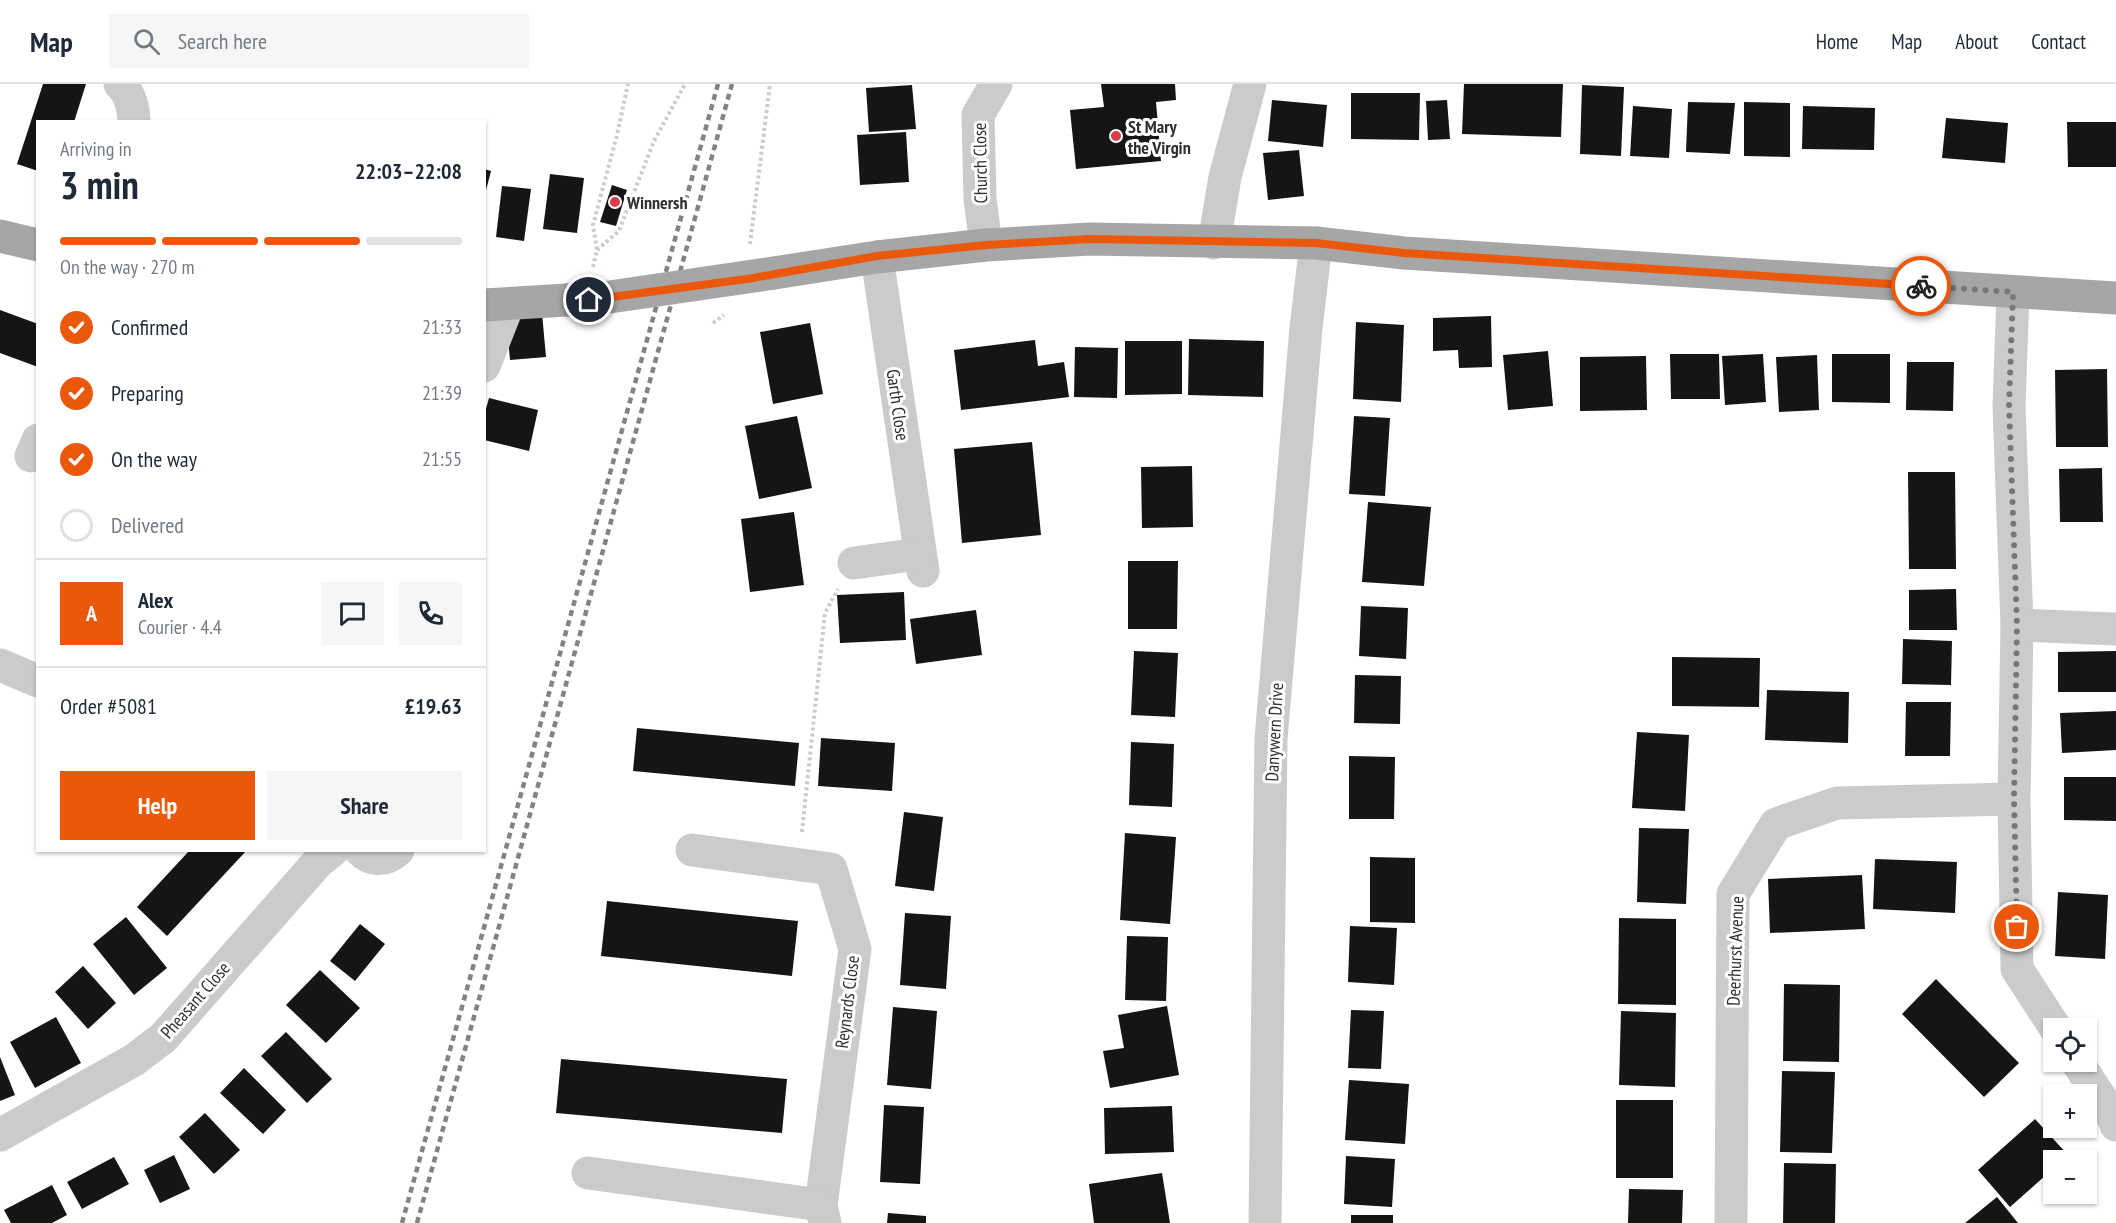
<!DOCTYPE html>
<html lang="en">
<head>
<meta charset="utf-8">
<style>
	:root { --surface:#fff; --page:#f6f6f7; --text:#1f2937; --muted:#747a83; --line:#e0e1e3; --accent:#ea580c }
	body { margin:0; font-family:"PT Sans Narrow",sans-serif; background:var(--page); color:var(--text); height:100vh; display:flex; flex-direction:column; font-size:22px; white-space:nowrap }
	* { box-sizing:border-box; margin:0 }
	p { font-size:20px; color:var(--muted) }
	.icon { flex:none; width:33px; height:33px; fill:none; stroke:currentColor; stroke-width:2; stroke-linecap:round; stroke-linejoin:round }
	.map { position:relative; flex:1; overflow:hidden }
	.drawer { position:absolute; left:36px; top:36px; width:450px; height:732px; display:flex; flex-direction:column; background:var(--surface); border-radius:0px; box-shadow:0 2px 4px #0004 }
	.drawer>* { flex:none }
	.controls { position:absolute; left:2043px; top:934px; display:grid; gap:12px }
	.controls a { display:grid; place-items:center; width:54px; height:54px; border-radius:0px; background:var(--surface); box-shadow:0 2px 4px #0004; font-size:30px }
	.pin { position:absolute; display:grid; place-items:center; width:51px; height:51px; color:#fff; margin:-26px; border:3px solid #fff; border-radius:50%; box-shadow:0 2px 6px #0007 }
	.courier { position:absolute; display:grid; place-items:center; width:60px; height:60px; margin:-30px; border:4px solid #ea580c; border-radius:50%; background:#fff; color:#222; box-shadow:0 2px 8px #0007 }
	.summary em { font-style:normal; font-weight:800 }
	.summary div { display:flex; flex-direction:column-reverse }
	.summary { display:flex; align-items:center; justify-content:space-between; height:102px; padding:0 24px }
	h1 { font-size:39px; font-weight:800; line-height:45px }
	.bar { display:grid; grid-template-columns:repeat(4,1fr); gap:9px 6px; align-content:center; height:72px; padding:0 24px }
	.bar i { height:8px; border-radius:4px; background:var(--line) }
	.bar .active { background:var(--accent) }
	.bar p { grid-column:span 4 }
	.line { display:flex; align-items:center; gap:15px; padding:0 24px; border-top:2px solid var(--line) }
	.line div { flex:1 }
	.round { display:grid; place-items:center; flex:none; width:63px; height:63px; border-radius:0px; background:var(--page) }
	ol { padding:0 24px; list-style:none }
	li { display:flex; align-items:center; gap:18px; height:66px }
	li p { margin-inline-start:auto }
	li .icon { padding:6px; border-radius:50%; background:var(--accent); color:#fff; stroke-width:4 }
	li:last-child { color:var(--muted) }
	li i { width:33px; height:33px; border:3px solid var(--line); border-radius:50% }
	.action { display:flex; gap:12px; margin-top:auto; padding:12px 24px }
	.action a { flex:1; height:69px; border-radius:0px; background:var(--accent); color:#fff; font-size:24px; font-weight:800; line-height:69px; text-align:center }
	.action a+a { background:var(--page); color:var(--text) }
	header { display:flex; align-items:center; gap:36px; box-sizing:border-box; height:84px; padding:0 30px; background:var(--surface); border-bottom:2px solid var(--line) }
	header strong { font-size:28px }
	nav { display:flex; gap:33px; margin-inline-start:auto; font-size:21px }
	.search { width:420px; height:54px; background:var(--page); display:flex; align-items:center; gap:15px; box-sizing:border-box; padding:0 21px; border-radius:0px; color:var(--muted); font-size:22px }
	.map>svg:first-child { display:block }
</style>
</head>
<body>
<header>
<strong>Map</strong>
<div class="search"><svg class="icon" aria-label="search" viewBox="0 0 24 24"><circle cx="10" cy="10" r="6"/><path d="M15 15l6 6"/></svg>Search here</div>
<nav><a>Home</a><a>Map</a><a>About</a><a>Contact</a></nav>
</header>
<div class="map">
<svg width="2116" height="1139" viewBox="0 0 2116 1139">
	<rect width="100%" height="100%" fill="#fff"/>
	<g fill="#151515">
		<path d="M43 0H86L74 38H38V87L17 80Z"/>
		<path d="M1101 0H1175L1176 16 1156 18 1161 77 1076 85 1070 26 1104 23Z"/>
		<path d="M1464 0H1563L1561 53 1462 50Z"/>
		<path d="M912 1 916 45 869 48 866 4Z"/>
		<path d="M1582 1 1624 3 1621 72 1580 70Z"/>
		<path d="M1351 9H1420L1419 56 1351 55Z"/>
		<path d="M1272 16 1327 21 1323 63 1268 57Z"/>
		<path d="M1447 16 1450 55 1428 56 1426 17Z"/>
		<path d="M1688 18 1735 19 1730 70 1686 68Z"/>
		<path d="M1744 18 1790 19V73L1744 72Z"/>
		<path d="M1633 22 1672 25 1669 74 1630 72Z"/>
		<path d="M1803 22 1875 24 1874 66 1802 65Z"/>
		<path d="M1946 34 2008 39 2005 79 1942 74Z"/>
		<path d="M2067 38H2116V83H2068Z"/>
		<path d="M906 48 909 98 860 101 857 51Z"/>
		<path d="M1299 66 1304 112 1268 116 1263 69Z"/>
		<path d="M484 85 491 87 485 110H484Z"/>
		<path d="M550 90 584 94 577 149 543 145Z"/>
		<path d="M612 101 627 106 616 142 600 138Z"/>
		<path d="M502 102 531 105 524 157 496 153Z"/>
		<path d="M0 226 38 240V283L0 269Z"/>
		<path d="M542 229 546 273 510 276 506 233Z"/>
		<path d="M1491 232 1492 283 1459 284 1458 266 1433 267V234Z"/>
		<path d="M1356 238 1404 241 1401 318 1353 315Z"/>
		<path d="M810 239 823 310 773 320 760 248Z"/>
		<path d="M1189 255 1264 257 1263 313 1188 311Z"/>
		<path d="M1035 256 1038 282 1064 278 1069 313 961 326 954 266Z"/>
		<path d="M1125 257H1182V310L1125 311Z"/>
		<path d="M1075 263 1118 264 1117 314 1074 313Z"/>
		<path d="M1548 267 1553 322 1508 326 1503 271Z"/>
		<path d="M1670 270H1719L1720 315H1671Z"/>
		<path d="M1763 270 1766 318 1725 321 1722 272Z"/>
		<path d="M1832 270H1890V319L1832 318Z"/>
		<path d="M1817 271 1819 326 1779 328 1776 273Z"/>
		<path d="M1646 272 1647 326 1580 327V273Z"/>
		<path d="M1907 278H1954L1953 327 1906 326Z"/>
		<path d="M2107 285 2108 363H2056L2055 286Z"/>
		<path d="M489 314 538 326 529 367 484 356V332Z"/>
		<path d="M797 332 812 404 759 415 745 342Z"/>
		<path d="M1354 332 1390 334 1385 412 1349 410Z"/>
		<path d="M1032 358 1041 451 962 459 954 365Z"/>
		<path d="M1192 382 1193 443 1142 444 1141 383Z"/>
		<path d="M2102 384 2103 438H2060L2059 385Z"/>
		<path d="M1908 388H1955L1956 485H1909Z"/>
		<path d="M1368 418 1431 423 1424 502 1362 498Z"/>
		<path d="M794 428 804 501 750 508 741 435Z"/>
		<path d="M1128 477H1178L1177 545H1128Z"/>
		<path d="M1956 505 1957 546H1909V506Z"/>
		<path d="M904 508 906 556 840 559 837 511Z"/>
		<path d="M1361 522 1408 524 1406 575 1359 572Z"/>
		<path d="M976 526 982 571 916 580 910 535Z"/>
		<path d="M1903 555 1952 557 1951 601 1902 600Z"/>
		<path d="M1134 567 1178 569 1175 633 1131 631Z"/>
		<path d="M2116 567V608H2058V568Z"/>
		<path d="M1672 573 1760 574 1759 623 1672 622Z"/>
		<path d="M1355 591 1401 592 1400 640 1354 639Z"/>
		<path d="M1767 606 1849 608 1848 659 1765 656Z"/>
		<path d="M1906 618H1951L1950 672H1905Z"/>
		<path d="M2116 627V666L2062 669 2060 629Z"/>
		<path d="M637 644 799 659 795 702 633 687Z"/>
		<path d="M1637 648 1689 651 1685 727 1632 724Z"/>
		<path d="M821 654 895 659 892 707 818 702Z"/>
		<path d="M1131 658 1174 660 1172 723 1129 721Z"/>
		<path d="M1349 672 1395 673 1394 735H1349Z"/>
		<path d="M2064 693H2116V737L2064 736Z"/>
		<path d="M904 728 943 733 934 807 895 802Z"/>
		<path d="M1639 744 1689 745 1686 820 1637 818Z"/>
		<path d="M1125 749 1176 753 1170 840 1120 836Z"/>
		<path d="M190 766H247L167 852 137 823Z"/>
		<path d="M1370 773 1415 774V839L1370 838Z"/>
		<path d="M1875 775 1957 778 1955 829 1873 825Z"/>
		<path d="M1862 791 1865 845 1770 849 1768 795Z"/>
		<path d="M2058 808 2108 811 2105 875 2055 872Z"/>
		<path d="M607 817 798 837 792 892 601 872Z"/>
		<path d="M905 829 951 832 946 905 900 901Z"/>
		<path d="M126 833 167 884 134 911 93 860Z"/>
		<path d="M1619 834 1676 835V921L1618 920Z"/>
		<path d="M360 840 385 860 355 897 330 877Z"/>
		<path d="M1350 842 1397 844 1394 901 1348 898Z"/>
		<path d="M1127 852 1168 853 1166 917 1125 916Z"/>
		<path d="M83 882 116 919 88 945 55 908Z"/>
		<path d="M320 886 360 924 326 959 286 921Z"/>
		<path d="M1936 895 2019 979 1984 1013 1902 930Z"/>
		<path d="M1784 900 1840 901 1839 978 1783 977Z"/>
		<path d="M1167 922 1179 991 1110 1004 1103 967 1124 964 1118 931Z"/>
		<path d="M893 923 937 927 931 1005 887 1001Z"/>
		<path d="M1351 926 1384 927 1381 985 1348 984Z"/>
		<path d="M1621 927 1676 929 1675 1003 1619 1001Z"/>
		<path d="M56 933 81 979 35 1004 10 958Z"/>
		<path d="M286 948 332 995 307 1019 261 972Z"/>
		<path d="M0 973 15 1011 0 1017Z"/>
		<path d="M561 975 787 995 782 1049 556 1029Z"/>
		<path d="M244 984 286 1026 263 1050 220 1009Z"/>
		<path d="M1782 987 1835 988 1832 1069 1780 1068Z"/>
		<path d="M1349 996 1409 1000 1405 1060 1345 1056Z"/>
		<rect x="1616" y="1016" width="57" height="78"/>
		<path d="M884 1021 924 1023 920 1100 880 1098Z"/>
		<path d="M1172 1022 1174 1068 1105 1070 1104 1024Z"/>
		<path d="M205 1029 240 1066 214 1090 179 1053Z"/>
		<path d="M2035 1035 2068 1071 2061 1077H2054V1084L2010 1123 1978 1086Z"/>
		<path d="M174 1071 190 1105 160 1119 144 1086Z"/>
		<path d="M1346 1072 1395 1075 1392 1123 1344 1120Z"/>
		<path d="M114 1073 129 1100 82 1125 67 1098Z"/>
		<path d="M1784 1079 1836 1080 1835 1139H1783Z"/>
		<path d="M1162 1089 1170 1139H1094L1089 1100Z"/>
		<path d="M52 1101 67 1131 52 1139H11L4 1126Z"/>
		<path d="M1629 1105 1683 1106 1682 1139H1628Z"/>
		<path d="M1997 1113 2018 1139H1965Z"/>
		<path d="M888 1129 926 1132V1139H887Z"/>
		<rect x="1351" y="1131" width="42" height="8"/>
	</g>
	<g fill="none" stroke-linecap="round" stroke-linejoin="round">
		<g stroke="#cbcbcb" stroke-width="4" stroke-dasharray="3 3" stroke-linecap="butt">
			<path d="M750 160 770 0"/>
			<path d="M597 166 619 147 654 57 685 0"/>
			<path d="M593 183 597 166 593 141 617 51 628 0"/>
			<path d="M713 239 724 231"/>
			<path d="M802 748 825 529 838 505"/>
		</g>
		<g stroke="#cbcbcb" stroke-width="33">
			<path d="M120 0C130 9 134 25 134 38"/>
			<path d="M1214 159 1225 93 1250 0"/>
			<path d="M986 161 980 115 978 31 996 0"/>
			<path d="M877 173 923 487"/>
			<path d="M2013 208 2009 322 2017 541 2014 715 2017 885 2056 945"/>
			<path d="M484 282 508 221"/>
			<path d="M31 372 38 356"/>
			<path d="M854 479 919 470"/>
			<path d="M2017 541 2116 545"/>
			<path d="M0 581 38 597"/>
			<path d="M360 766C372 778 386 777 398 766"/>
			<path d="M692 766 831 785 855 865 821 1121 825 1139"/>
			<path d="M2077 978 2112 1031 2116 1041"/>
			<path d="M0 1051 134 976 163 954 318 778 333 766"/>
			<path d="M588 1089 821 1121"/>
			<path d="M1265 1139 1271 655 1306 244 1316 159"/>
			<path d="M1731 1139 1733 810 1776 740 1837 719 2014 715"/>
		</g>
		<g stroke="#a6a6a6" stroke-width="33">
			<path d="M0 152 38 161"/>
			<path d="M774 189 877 173 986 161 1090 155 1316 159 1404 169 2116 214"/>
			<path d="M484 221 567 216"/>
		</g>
		<g stroke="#838383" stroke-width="4.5" stroke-dasharray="6 4.5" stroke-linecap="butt">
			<path d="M402 1139 718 0"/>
			<path d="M417 1139 732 0"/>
		</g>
		<path stroke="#a6a6a6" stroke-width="33" d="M567 216H589L774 189"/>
	</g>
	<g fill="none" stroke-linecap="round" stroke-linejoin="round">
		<path stroke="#777" stroke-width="6" stroke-dasharray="0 10.8" d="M1921 202 2013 208 2009 322 2017 541 2014 715 2017 843"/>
		<path stroke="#ea580c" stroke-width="8" d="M589 216 747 195 877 172 986 161 1090 155 1316 159 1404 169 1921 202"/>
	</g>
	<g fill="#d83c4a" stroke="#fff" stroke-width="2">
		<circle cx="1116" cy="52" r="6"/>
		<circle cx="615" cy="118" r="6"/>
	</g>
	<g text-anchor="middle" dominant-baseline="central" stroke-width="6" stroke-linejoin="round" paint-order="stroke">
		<g font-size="18" font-weight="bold" fill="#2e2e2e" stroke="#fff" text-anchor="start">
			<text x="1128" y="42">St Mary<tspan x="1128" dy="21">the Virgin</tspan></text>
			<text x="627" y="118">Winnersh</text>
		</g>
		<g font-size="18" fill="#2e2e2e" stroke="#fff">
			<text transform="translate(980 79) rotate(-91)">Church Close</text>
			<text transform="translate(898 321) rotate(82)">Garth Close</text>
			<text transform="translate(1274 648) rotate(-87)">Danywern Drive</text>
			<text transform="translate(1735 867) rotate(-88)">Deerhurst Avenue</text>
			<text transform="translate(195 916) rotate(-49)">Pheasant Close</text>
			<text transform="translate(847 918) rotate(-83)">Reynards Close</text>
		</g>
	</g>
</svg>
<div class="controls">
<a><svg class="icon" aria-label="locate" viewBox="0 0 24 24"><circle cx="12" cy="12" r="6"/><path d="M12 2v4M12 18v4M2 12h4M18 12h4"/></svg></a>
<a>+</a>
<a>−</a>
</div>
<div class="pin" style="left:2017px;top:843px;background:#ea580c"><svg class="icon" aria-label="bag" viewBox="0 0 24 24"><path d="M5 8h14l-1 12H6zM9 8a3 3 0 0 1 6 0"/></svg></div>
<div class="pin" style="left:589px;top:216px;background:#1f2937"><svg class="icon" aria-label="home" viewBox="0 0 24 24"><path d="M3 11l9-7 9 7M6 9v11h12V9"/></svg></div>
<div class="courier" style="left:1921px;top:202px"><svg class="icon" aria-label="bike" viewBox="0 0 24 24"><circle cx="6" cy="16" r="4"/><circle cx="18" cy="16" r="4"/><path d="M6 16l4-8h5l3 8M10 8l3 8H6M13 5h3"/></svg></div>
<section class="drawer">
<div class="summary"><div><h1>3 min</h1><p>Arriving in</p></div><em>22:03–22:08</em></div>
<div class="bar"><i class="active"></i><i class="active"></i><i class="active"></i><i></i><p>On the way · 270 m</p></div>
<ol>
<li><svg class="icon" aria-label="check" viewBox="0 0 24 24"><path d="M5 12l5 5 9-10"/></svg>Confirmed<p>21:33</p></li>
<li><svg class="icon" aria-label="check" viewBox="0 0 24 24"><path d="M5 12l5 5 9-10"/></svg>Preparing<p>21:39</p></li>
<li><svg class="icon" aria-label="check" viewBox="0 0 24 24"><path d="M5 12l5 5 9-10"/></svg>On the way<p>21:55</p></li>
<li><i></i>Delivered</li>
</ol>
<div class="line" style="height:108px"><b class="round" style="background:var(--accent);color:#fff">A</b><div><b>Alex</b><p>Courier · 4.4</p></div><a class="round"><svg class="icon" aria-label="chat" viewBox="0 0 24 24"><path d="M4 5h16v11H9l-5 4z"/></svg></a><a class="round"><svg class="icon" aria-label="phone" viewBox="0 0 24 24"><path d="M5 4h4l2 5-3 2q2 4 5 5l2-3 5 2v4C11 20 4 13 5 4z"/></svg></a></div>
<div class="line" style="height:78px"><div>Order #5081</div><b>£19.63</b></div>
<div class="action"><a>Help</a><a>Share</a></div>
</section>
</div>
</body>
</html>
